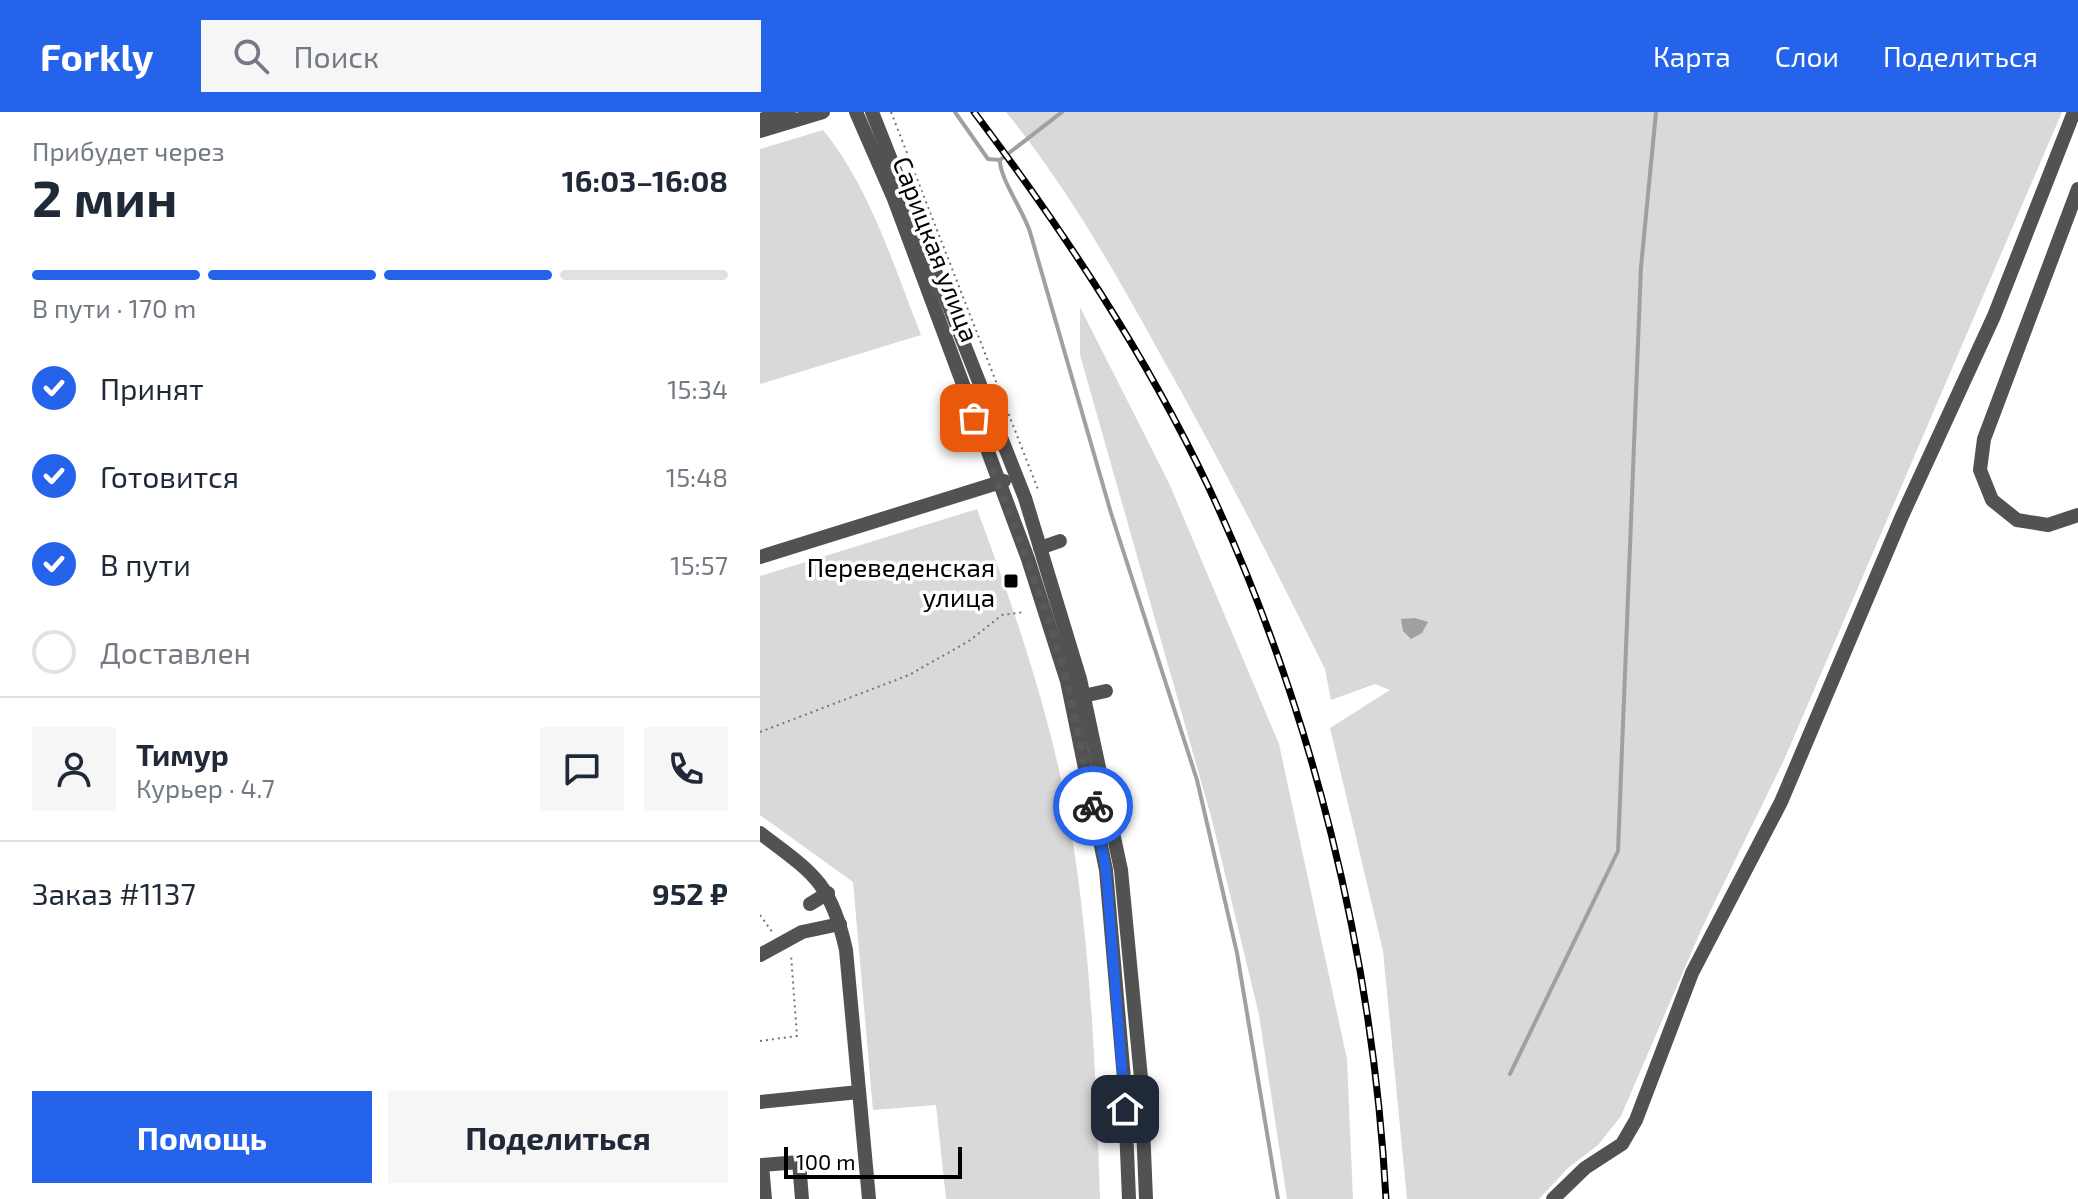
<!DOCTYPE html>
<html lang="ru">
<head>
<meta charset="utf-8">
<style>
	:root { --surface:#fff; --page:#f6f6f7; --text:#1f2937; --muted:#747a83; --line:#e0e1e3; --accent:#2563eb }
	body { margin:0; font-family:"Exo 2",sans-serif; background:var(--page); color:var(--text); height:100vh; display:flex; flex-direction:column; font-size:30px; white-space:nowrap }
	* { box-sizing:border-box; margin:0 }
	p { font-size:26px; color:var(--muted) }
	.icon { flex:none; width:44px; height:44px; fill:none; stroke:currentColor; stroke-width:2; stroke-linecap:round; stroke-linejoin:round }
	.map { position:relative; flex:1; overflow:hidden }
	.details { display:flex; flex-direction:column; background:var(--surface); width:760px }
	.details>* { flex:none }
	.scale { position:absolute; left:24px; bottom:20px; width:178px; box-sizing:border-box; padding-left:8px; border:4px solid #000; border-top:0; font-size:22px; line-height:28px; white-space:nowrap; color:#000; -webkit-text-stroke:6px #fff; paint-order:stroke }
	.pin { position:absolute; display:grid; place-items:center; width:68px; height:68px; color:#fff; margin:-34px; border-radius:16px; box-shadow:0 4px 12px #0006 }
	.courier { position:absolute; display:grid; place-items:center; width:80px; height:80px; margin:-40px; border:6px solid #2563eb; border-radius:50%; background:#fff; color:#222; box-shadow:0 2px 10px #0007 }
	.summary em { font-style:normal; font-weight:700 }
	.summary div { display:flex; flex-direction:column-reverse }
	.summary { display:flex; align-items:center; justify-content:space-between; height:136px; padding:0 32px }
	h1 { font-size:52px; font-weight:700; line-height:60px }
	.bar { display:grid; grid-template-columns:repeat(4,1fr); gap:12px 8px; align-content:center; height:96px; padding:0 32px }
	.bar i { height:10px; border-radius:6px; background:var(--line) }
	.bar .on { background:var(--accent) }
	.bar p { grid-column:span 4 }
	.line { display:flex; align-items:center; gap:20px; padding:0 32px; border-top:2px solid var(--line) }
	.line div { flex:1 }
	.round { display:grid; place-items:center; flex:none; width:84px; height:84px; border-radius:0px; background:var(--page) }
	ol { padding:0 32px; list-style:none }
	li { display:flex; align-items:center; gap:24px; height:88px }
	li p { margin-inline-start:auto }
	li .icon { padding:8px; border-radius:50%; background:var(--accent); color:#fff; stroke-width:4 }
	li:last-child { color:var(--muted) }
	li i { width:44px; height:44px; border:4px solid var(--line); border-radius:50% }
	.primary-button { display:flex; gap:16px; margin-top:auto; padding:16px 32px }
	.primary-button a { flex:1; height:92px; border-radius:0px; background:var(--accent); color:#fff; font-size:32px; font-weight:700; line-height:92px; text-align:center }
	.primary-button a+a { background:var(--page); color:var(--text) }
	header { display:flex; align-items:center; gap:48px; box-sizing:border-box; height:112px; padding:0 40px; background:var(--accent); color:#fff }
	header strong { font-size:38px }
	nav { display:flex; gap:44px; margin-inline-start:auto; font-size:28px }
	.search { width:560px; height:72px; background:var(--page); display:flex; align-items:center; gap:20px; box-sizing:border-box; padding:0 28px; border-radius:0px; color:var(--muted); font-size:30px }
	main { display:flex; flex:1; min-height:0 }
	.map>svg:first-child { display:block }
</style>
</head>
<body>
<header>
<strong>Forkly</strong>
<div class="search"><svg class="icon" aria-label="search" viewBox="0 0 24 24"><circle cx="10" cy="10" r="6"/><path d="M15 15l6 6"/></svg>Поиск</div>
<nav><a>Карта</a><a>Слои</a><a>Поделиться</a></nav>
</header>
<main>
<section class="details">
<div class="summary"><div><h1>2 мин</h1><p>Прибудет через</p></div><em>16:03–16:08</em></div>
<div class="bar"><i class="on"></i><i class="on"></i><i class="on"></i><i></i><p>В пути · 170 m</p></div>
<ol>
<li><svg class="icon" aria-label="check" viewBox="0 0 24 24"><path d="M5 12l5 5 9-10"/></svg>Принят<p>15:34</p></li>
<li><svg class="icon" aria-label="check" viewBox="0 0 24 24"><path d="M5 12l5 5 9-10"/></svg>Готовится<p>15:48</p></li>
<li><svg class="icon" aria-label="check" viewBox="0 0 24 24"><path d="M5 12l5 5 9-10"/></svg>В пути<p>15:57</p></li>
<li><i></i>Доставлен</li>
</ol>
<div class="line" style="height:144px"><a class="round"><svg class="icon" aria-label="person" viewBox="0 0 24 24"><circle cx="12" cy="8" r="4"/><path d="M4 21q1-7 8-7t8 7"/></svg></a><div><b>Тимур</b><p>Курьер · 4.7</p></div><a class="round"><svg class="icon" aria-label="chat" viewBox="0 0 24 24"><path d="M4 5h16v11H9l-5 4z"/></svg></a><a class="round"><svg class="icon" aria-label="phone" viewBox="0 0 24 24"><path d="M5 4h4l2 5-3 2q2 4 5 5l2-3 5 2v4C11 20 4 13 5 4z"/></svg></a></div>
<div class="line" style="height:104px"><div>Заказ #1137</div><b>952 ₽</b></div>
<div class="primary-button"><a>Помощь</a><a>Поделиться</a></div>
</section>
<div class="map">
<svg width="1318" height="1087" viewBox="0 0 1318 1087">
	<rect width="100%" height="100%" fill="#fff"/>
	<g fill="#d9d9d9">
		<path d="M246 0H1302L1024 648 942 816 861 1004 838 1033 809 1055 779 1087H647L623 839 570 616 630 578 615 572 571 588 565 557C512 450 458 344 399 240 353 156 306 74 246 0Z"/>
		<path d="M63 18C110 75 134 155 161 223L0 272V37Z"/>
		<path d="M320 195 409 371 519 632 587 947 593 1087H527L499 903 452 708 320 243Z"/>
		<path d="M217 397C256 502 292 607 311 718 331 840 336 963 340 1087H186L176 993 113 998 93 770 0 703V464Z"/>
	</g>
	<path fill="#a0a0a0" d="M655 506 668 510 662 521 651 527 643 519 641 507Z"/>
	<g fill="none" stroke-linecap="round" stroke-linejoin="round">
		<g stroke="#a0a0a0" stroke-width="4">
			<path d="M195 0 228 47 240 48"/>
			<path d="M302 0 240 48C239 65 264 100 270 120L351 401 437 668 477 841 518 1087"/>
			<path d="M750 962 858 739 881 155 896 0"/>
		</g>
		<g stroke="#747474" stroke-width="2" stroke-dasharray="2 4" stroke-linecap="butt">
			<path d="M131 0 279 380"/>
			<path d="M0 620 149 563 209 529 242 503 264 500"/>
			<path d="M0 803 13 821"/>
			<path d="M0 929 37 924 31 843"/>
		</g>
		<g stroke="#525252" stroke-width="14">
			<path d="M96 0 134 87 268 447 307 569 346 758 364 967 369 1087"/>
			<path d="M112 0 265 386 320 567 361 758 381 966 386 1087"/>
			<path d="M0 8 29 0"/>
			<path d="M0 19 63 0"/>
			<path d="M1318 77 1224 327 1220 358 1232 388 1257 408 1288 413 1318 403"/>
			<path d="M280 436 300 429"/>
			<path d="M0 445 244 369"/>
			<path d="M323 584 346 579"/>
			<path d="M0 721C53 761 71 770 86 838L109 1087"/>
			<path d="M50 792 68 781"/>
			<path d="M0 843 42 820 80 812"/>
			<path d="M0 990 99 980"/>
			<path d="M5 1087 2 1053 39 1050 42 1087"/>
			<path d="M793 1087 825 1056 862 1032 876 1008 932 861 1021 690 1142 404 1234 204 1314 0"/>
		</g>
		<g stroke="#000" stroke-width="7">
			<path id="rail" d="M214 0C302 117 385 241 448 374 552 596 613 842 626 1087"/>
		</g>
		<use href="#rail" stroke="#fff" stroke-width="4" stroke-dasharray="12" stroke-linecap="butt"/>
	</g>
	<g fill="none" stroke-linecap="round" stroke-linejoin="round">
		<path stroke="#595959" stroke-width="8" stroke-dasharray="0 14.4" d="M214 306 289 507 307 569 333 694"/>
		<path stroke="#2563eb" stroke-width="10" d="M333 694 346 758 365 997"/>
	</g>
	<rect fill="#000" stroke="#fff" stroke-width="3" x="243" y="461" width="16" height="16" rx="4"/>
	<g text-anchor="middle" dominant-baseline="central" stroke-width="7" stroke-linejoin="round" paint-order="stroke">
		<g font-size="26" fill="#000" stroke="#fff">
			<text transform="translate(177 137) rotate(69)">Сарицкая улица</text>
		</g>
		<g font-size="26" fill="#000" stroke="#fff" text-anchor="end">
			<text x="235" y="454">Переведенская<tspan x="235" dy="30">улица</tspan></text>
		</g>
	</g>
</svg>
<div class="scale">100 m</div>
<div class="pin" style="left:214px;top:306px;background:#ea580c"><svg class="icon" aria-label="bag" viewBox="0 0 24 24"><path d="M5 8h14l-1 12H6zM9 8a3 3 0 0 1 6 0"/></svg></div>
<div class="pin" style="left:365px;top:997px;background:#1f2937"><svg class="icon" aria-label="home" viewBox="0 0 24 24"><path d="M3 11l9-7 9 7M6 9v11h12V9"/></svg></div>
<div class="courier" style="left:333px;top:694px"><svg class="icon" aria-label="bike" viewBox="0 0 24 24"><circle cx="6" cy="16" r="4"/><circle cx="18" cy="16" r="4"/><path d="M6 16l4-8h5l3 8M10 8l3 8H6M13 5h3"/></svg></div>
</div>
</main>
</body>
</html>
